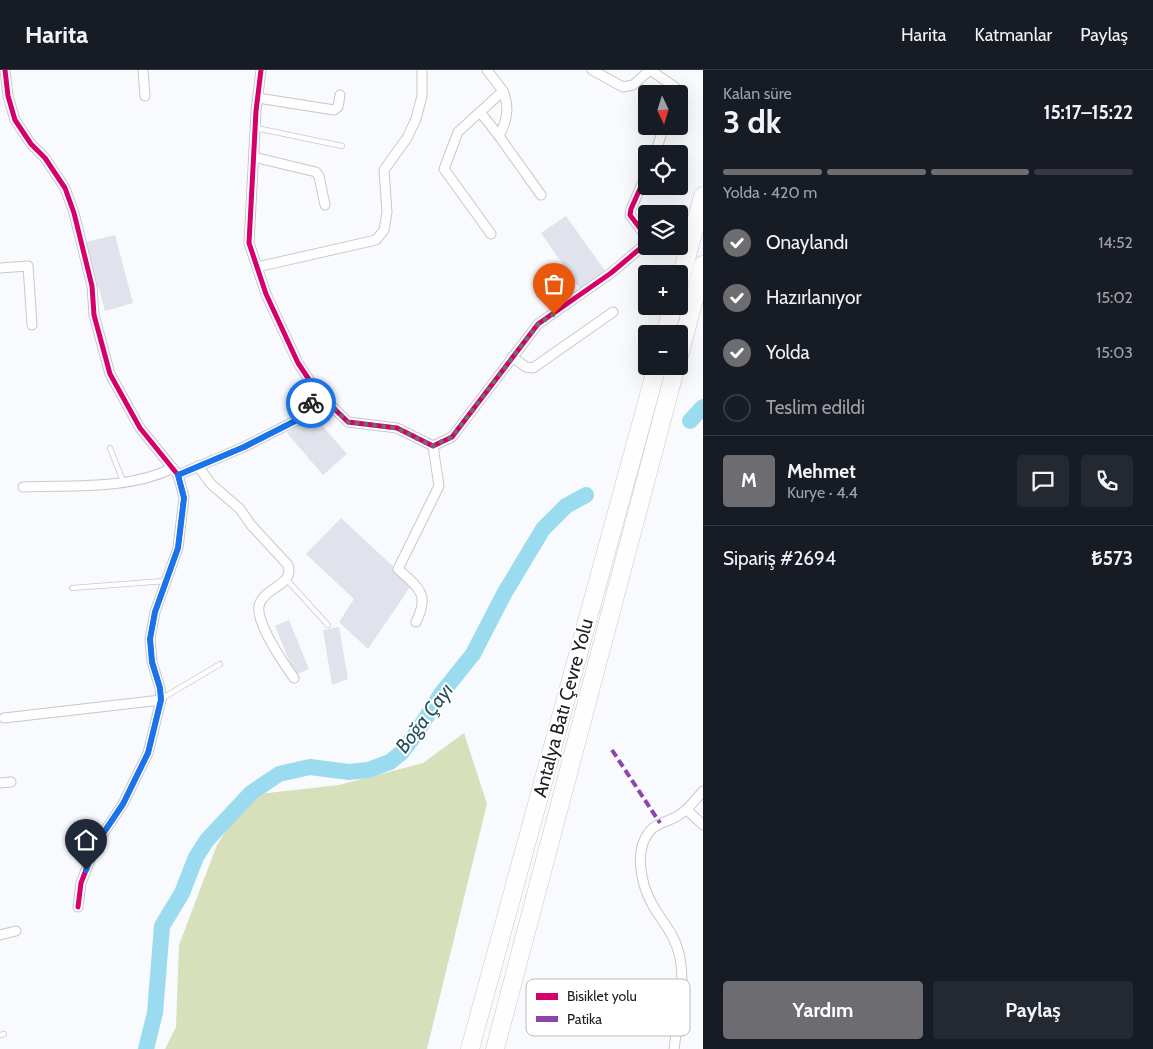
<!DOCTYPE html>
<html lang="tr">
<head>
<meta charset="utf-8">
<style>
	:root { --surface:#171b24; --page:#242831; --text:#f1f3f6; --muted:#9ea1a6; --line:#363941; --accent:#6d6d71 }
	body { margin:0; font-family:Cabin,sans-serif; background:var(--page); color:var(--text); height:100vh; display:flex; flex-direction:column; font-size:19px; white-space:nowrap }
	* { box-sizing:border-box; margin:0 }
	p { font-size:16px; color:var(--muted) }
	.icon { flex:none; width:28px; height:28px; fill:none; stroke:currentColor; stroke-width:2; stroke-linecap:round; stroke-linejoin:round }
	.map { position:relative; flex:1; overflow:hidden }
	.panel { display:flex; flex-direction:column; background:var(--surface); width:450px }
	.panel>* { flex:none }
	.needle { width:32px; rotate:176deg }
	.fabs { position:absolute; left:638px; top:15px; display:grid; gap:10px }
	.fabs a { display:grid; place-items:center; width:50px; height:50px; border-radius:5px; background:var(--surface); box-shadow:0 5px 20px #0002; font-size:25px }
	.pin { position:absolute; display:grid; place-items:center; width:42px; height:42px; color:#fff; margin:-51px -21px; border-radius:50% 50% 50% 0; rotate:-45deg; box-shadow:0 0 5px #0007 }
	.pin .icon { rotate:45deg }
	.courier { position:absolute; display:grid; place-items:center; width:50px; height:50px; margin:-25px; border:4px solid #1a73e8; border-radius:50%; background:#fff; color:#222; box-shadow:0 1px 6px #0007 }
	.overview em { font-style:normal; font-weight:800 }
	.overview div { display:flex; flex-direction:column-reverse }
	.overview { display:flex; align-items:center; justify-content:space-between; height:85px; padding:0 20px }
	h1 { font-size:32px; font-weight:800; line-height:38px }
	.bar { display:grid; grid-template-columns:repeat(4,1fr); gap:8px 5px; align-content:center; height:60px; padding:0 20px }
	.bar i { height:6px; border-radius:4px; background:var(--line) }
	.bar .on { background:var(--accent) }
	.bar p { grid-column:span 4 }
	.line { display:flex; align-items:center; gap:12px; padding:0 20px; border-top:1px solid var(--line) }
	.line div { flex:1 }
	.round { display:grid; place-items:center; flex:none; width:52px; height:52px; border-radius:5px; background:var(--page) }
	ol { padding:0 20px; list-style:none }
	li { display:flex; align-items:center; gap:15px; height:55px }
	li p { margin-inline-start:auto }
	li .icon { padding:5px; border-radius:50%; background:var(--accent); color:#fff; stroke-width:4 }
	li:last-child { color:var(--muted) }
	li i { width:28px; height:28px; border:2px solid var(--line); border-radius:50% }
	.cta { display:flex; gap:10px; margin-top:auto; padding:10px 20px }
	.cta a { flex:1; height:58px; border-radius:5px; background:var(--accent); color:#fff; font-size:20px; font-weight:800; line-height:58px; text-align:center }
	.cta a+a { background:var(--page); color:var(--text) }
	header { display:flex; align-items:center; gap:30px; box-sizing:border-box; height:70px; padding:0 25px; background:var(--surface); border-bottom:1px solid var(--line) }
	header strong { font-size:24px }
	nav { display:flex; gap:28px; margin-inline-start:auto; font-size:18px }
	main { display:flex; flex:1; min-height:0 }
	.map>svg:first-child { display:block }
</style>
</head>
<body>
<header>
<strong>Harita</strong>
<nav><a>Harita</a><a>Katmanlar</a><a>Paylaş</a></nav>
</header>
<main>
<div class="map">
<svg width="703" height="979" viewBox="0 0 703 979">
	<rect width="100%" height="100%" fill="#f9fafd"/>
	<path fill="#d7e0ba" d="M464 663 487 734 427 979H165L176 957 179 875 217 775 249 725 339 715 423 693Z"/>
	<g fill="none" stroke-linecap="round" stroke-linejoin="round">
		<g stroke="#9adbef" stroke-width="16">
			<path d="M690 351 703 337"/>
			<path d="M146 979 155 943 162 856 182 823 196 787 207 770 251 723 279 704 310 697 349 702 368 700 390 692 401 683 415 665 441 624 473 584 504 524 543 459 566 436 586 425"/>
		</g>
	</g>
	<g fill="#e1e3ec">
		<path d="M566 146 605 201 580 219 541 163Z"/>
		<path d="M115 165 133 233 105 241 86 172Z"/>
		<path d="M311 343 347 384 323 405 287 363Z"/>
		<path d="M341 448 412 514 368 579 339 552 354 529 306 484Z"/>
		<path d="M289 550 309 599 295 605 275 556Z"/>
		<path d="M339 557 348 609 332 615 323 560Z"/>
	</g>
	<g fill="none" stroke-linecap="round" stroke-linejoin="round">
		<g stroke="#c8c8cc" stroke-width="6">
			<g id="lane">
				<path d="M256 58 342 76"/>
				<path d="M110 378 123 411"/>
				<path d="M287 510 328 555"/>
				<path d="M72 518 165 511"/>
				<path d="M161 629 220 594"/>
				<path d="M0 965 4 964"/>
			</g>
		</g>
		<g stroke="#c8c8cc" stroke-width="11">
			<g id="street">
				<path d="M5 0 8 26 15 50 31 74 45 88 65 118 74 143 92 216 94 245 110 304 140 358 178 405 184 427 178 478 155 542 150 569 152 592 160 618 161 630 148 683 123 734 96 774 81 813 78 837"/>
				<path d="M143 0 145 26"/>
				<path d="M261 0 256 41 249 173 266 224 298 293 318 323 348 352 397 358 433 376 452 367 538 254 611 203 643 176 645 165 630 145 631 139 646 105"/>
				<path d="M487 0 503 21 458 62 444 99 491 164"/>
				<path d="M592 0 623 17 633 15 650 0"/>
				<path d="M650 0 675 17V24"/>
				<path d="M258 28 334 40 338 37 340 25"/>
				<path d="M480 42 499 66C507 50 510 38 503 21"/>
				<path d="M499 66 541 125"/>
				<path d="M655 84 664 56"/>
				<path d="M254 87 316 102 319 106 325 135"/>
				<path d="M257 197 376 170 384 160 387 142 384 100 407 68 416 49 422 26V0"/>
				<path d="M0 198 28 196 32 255"/>
				<path d="M512 287 526 297 533 298 613 242"/>
				<path d="M198 396 211 414 240 439 251 455 288 495C295 516 263 517 259 536 256 553 284 594 294 608"/>
				<path d="M178 405 244 377 301 348 318 323"/>
				<path d="M23 417C72 415 129 420 173 398"/>
				<path d="M416 552C430 524 419 518 398 499L439 416 433 376"/>
				<path d="M4 648 161 630"/>
				<path d="M0 713 11 712"/>
				<path d="M687 740 703 755"/>
				<path d="M0 865 16 861"/>
				<path d="M674 979C678 949 687 910 678 880 673 862 661 850 652 834 641 814 634 781 649 762 657 752 669 752 679 745 689 739 695 730 703 721"/>
			</g>
		</g>
		<g stroke="#c8c8cc" stroke-width="19">
			<g id="highway">
				<path d="M679 215 703 126"/>
				<path d="M665 264 673 236"/>
				<path d="M679 286 703 195"/>
				<path d="M470 979 657 296"/>
				<path d="M495 979 676 296"/>
			</g>
		</g>
		<use href="#lane" stroke="#fefeff" stroke-width="4.5"/>
		<use href="#street" stroke="#fefeff" stroke-width="9"/>
		<use href="#highway" stroke="#fefeff" stroke-width="18"/>
		<path stroke="#8e44ad" stroke-width="4" stroke-dasharray="8 4" stroke-linecap="butt" d="M612 680 660 753"/>
		<g stroke="#fff" stroke-width="8">
			<g id="cycleway">
				<path d="M5 0 8 26 15 50 31 74 45 88 65 118 74 143 92 216 94 245 110 304 140 358 178 405 184 427 178 478 155 542 150 569 152 592 160 618 161 630 148 683 123 734 96 774 81 813 78 837"/>
				<path d="M261 0 256 41 249 173 266 224 298 293 318 323 348 352 397 358 433 376 452 367 538 254 611 203 643 176 645 165 630 145 631 139 646 105"/>
			</g>
		</g>
		<use href="#cycleway" stroke="#d6006c" stroke-width="5"/>
	</g>
	<g fill="none" stroke-linecap="round" stroke-linejoin="round">
		<path stroke="#6d6d71" stroke-width="5" stroke-dasharray="0 9" d="M311 333 318 323 348 352 397 358 432 376 452 367 538 254 554 244"/>
		<path stroke="#1a73e8" stroke-width="6" d="M86 800 96 774 123 734 148 683 161 630 160 618 152 592 150 569 155 542 178 478 184 428 178 405 244 377 301 348 311 333"/>
	</g>
	<g text-anchor="middle" dominant-baseline="central" stroke-width="4" stroke-linejoin="round" paint-order="stroke">
		<g font-size="19" fill="#212125" stroke="#fff">
			<text transform="translate(563 638) rotate(-75)">Antalya Batı Çevre Yolu</text>
		</g>
		<g font-size="20" font-style="italic" fill="#27515c" stroke="#fff">
			<text transform="translate(424 648) rotate(-53)">Boğa Çayı</text>
		</g>
	</g>
	<rect x="526" y="909" width="164" height="57" rx="8" fill="#fff" stroke="#bcbcbe" stroke-width="1"/>
	<rect x="536" y="923" width="22" height="7" fill="#d6006c"/>
	<rect x="536" y="946" width="22" height="6" fill="#8e44ad"/>
	<g font-size="14" fill="#212125">
		<text x="567" y="931">Bisiklet yolu</text>
		<text x="567" y="954">Patika</text>
	</g>
</svg>
<div class="fabs">
<a><svg class="needle" viewBox="-14 -14 28 28"><path d="M0-13l5 13h-10z" fill="#e53935"/><path d="M0 13l5-13h-10z" fill="#9ea1a6"/></svg></a>
<a><svg class="icon" aria-label="locate" viewBox="0 0 24 24"><circle cx="12" cy="12" r="6"/><path d="M12 2v4M12 18v4M2 12h4M18 12h4"/></svg></a>
<a><svg class="icon" aria-label="layers" viewBox="0 0 24 24"><path d="M12 4l9 5-9 5-9-5zM3 14l9 5 9-5"/></svg></a>
<a>+</a>
<a>−</a>
</div>
<div class="pin" style="left:554px;top:244px;background:#ea580c"><svg class="icon" aria-label="bag" viewBox="0 0 24 24"><path d="M5 8h14l-1 12H6zM9 8a3 3 0 0 1 6 0"/></svg></div>
<div class="pin" style="left:86px;top:800px;background:#1f2937"><svg class="icon" aria-label="home" viewBox="0 0 24 24"><path d="M3 11l9-7 9 7M6 9v11h12V9"/></svg></div>
<div class="courier" style="left:311px;top:333px"><svg class="icon" aria-label="bike" viewBox="0 0 24 24"><circle cx="6" cy="16" r="4"/><circle cx="18" cy="16" r="4"/><path d="M6 16l4-8h5l3 8M10 8l3 8H6M13 5h3"/></svg></div>
</div>
<section class="panel">
<div class="overview"><div><h1>3 dk</h1><p>Kalan süre</p></div><em>15:17–15:22</em></div>
<div class="bar"><i class="on"></i><i class="on"></i><i class="on"></i><i></i><p>Yolda · 420 m</p></div>
<ol>
<li><svg class="icon" aria-label="check" viewBox="0 0 24 24"><path d="M5 12l5 5 9-10"/></svg>Onaylandı<p>14:52</p></li>
<li><svg class="icon" aria-label="check" viewBox="0 0 24 24"><path d="M5 12l5 5 9-10"/></svg>Hazırlanıyor<p>15:02</p></li>
<li><svg class="icon" aria-label="check" viewBox="0 0 24 24"><path d="M5 12l5 5 9-10"/></svg>Yolda<p>15:03</p></li>
<li><i></i>Teslim edildi</li>
</ol>
<div class="line" style="height:90px"><b class="round" style="background:var(--accent);color:#fff">M</b><div><b>Mehmet</b><p>Kurye · 4.4</p></div><a class="round"><svg class="icon" aria-label="chat" viewBox="0 0 24 24"><path d="M4 5h16v11H9l-5 4z"/></svg></a><a class="round"><svg class="icon" aria-label="phone" viewBox="0 0 24 24"><path d="M5 4h4l2 5-3 2q2 4 5 5l2-3 5 2v4C11 20 4 13 5 4z"/></svg></a></div>
<div class="line" style="height:65px"><div>Sipariş #2694</div><b>₺573</b></div>
<div class="cta"><a>Yardım</a><a>Paylaş</a></div>
</section>
</main>
</body>
</html>
